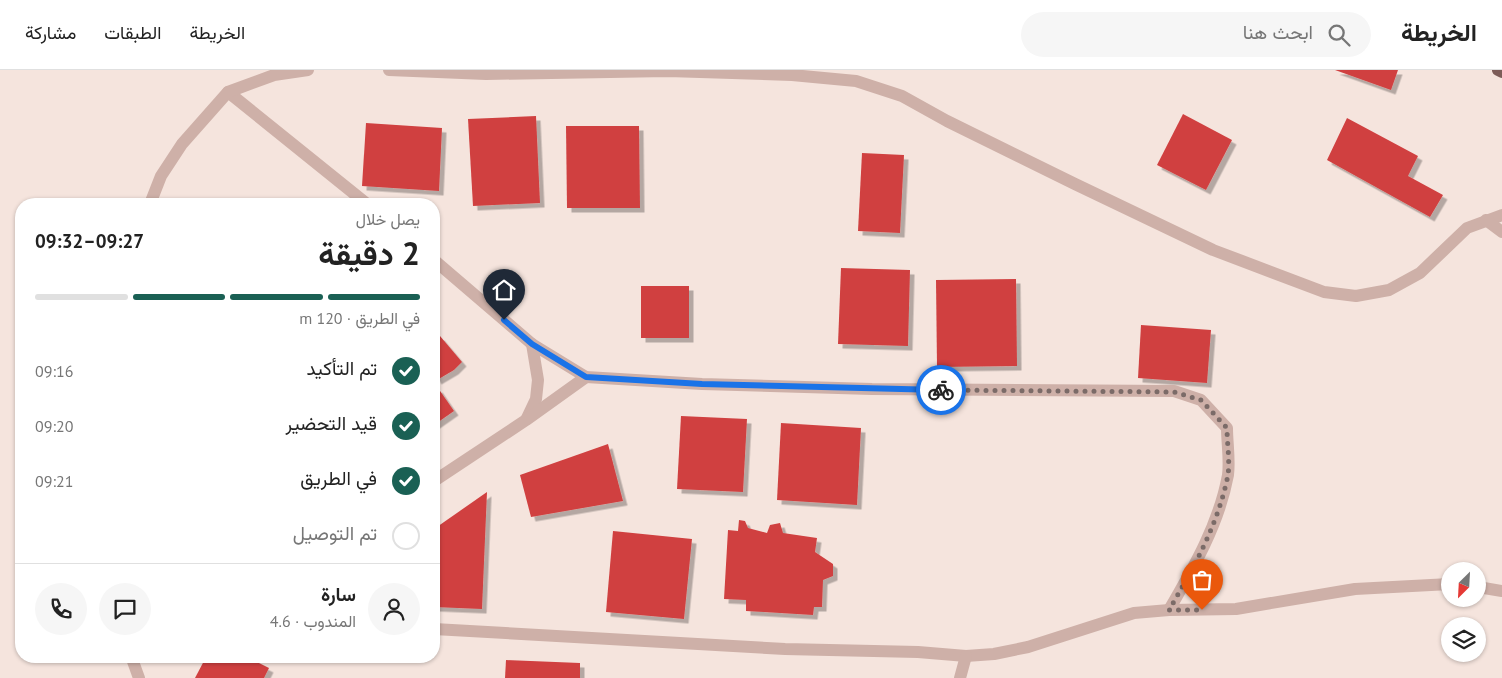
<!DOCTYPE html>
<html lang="ar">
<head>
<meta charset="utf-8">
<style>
	:root { --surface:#fff; --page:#f6f6f6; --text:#222; --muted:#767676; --line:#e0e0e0; --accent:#1a6054 }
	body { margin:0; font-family:"PT Sans",Vazirmatn,sans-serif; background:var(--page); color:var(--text); direction:rtl; height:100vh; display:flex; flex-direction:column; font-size:19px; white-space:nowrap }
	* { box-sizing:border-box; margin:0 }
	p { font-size:16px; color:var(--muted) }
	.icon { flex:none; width:28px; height:28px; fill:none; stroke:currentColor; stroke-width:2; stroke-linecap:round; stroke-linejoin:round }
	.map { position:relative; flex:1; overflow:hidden; direction:ltr }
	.side { position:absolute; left:15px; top:128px; width:425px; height:465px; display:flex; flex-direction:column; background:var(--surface); border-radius:20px; box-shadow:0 1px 4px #0004; direction:rtl }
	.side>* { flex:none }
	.needle { width:32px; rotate:204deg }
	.buttons { position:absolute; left:1441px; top:492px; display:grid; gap:10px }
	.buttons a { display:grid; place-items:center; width:45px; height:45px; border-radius:50%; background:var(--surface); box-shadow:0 1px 4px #0004; font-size:25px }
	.pin { position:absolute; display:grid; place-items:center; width:42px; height:42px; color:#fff; margin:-51px -21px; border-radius:50% 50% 50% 0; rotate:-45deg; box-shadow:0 0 5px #0007 }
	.pin .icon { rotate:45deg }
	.courier { position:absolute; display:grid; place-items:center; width:50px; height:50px; margin:-25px; border:4px solid #1a73e8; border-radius:50%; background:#fff; color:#222; box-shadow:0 1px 6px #0007 }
	.summary em { font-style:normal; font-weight:700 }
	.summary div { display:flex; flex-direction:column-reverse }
	.summary { display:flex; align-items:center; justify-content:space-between; height:85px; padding:0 20px }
	h1 { font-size:32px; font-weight:700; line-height:38px }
	.bar { display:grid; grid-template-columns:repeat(4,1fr); gap:8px 5px; align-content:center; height:60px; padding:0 20px }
	.bar i { height:6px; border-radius:4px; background:var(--line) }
	.bar .current { background:var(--accent) }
	.bar p { grid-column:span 4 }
	.line { display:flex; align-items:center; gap:12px; padding:0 20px; border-top:1px solid var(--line) }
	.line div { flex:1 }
	.round { display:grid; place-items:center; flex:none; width:52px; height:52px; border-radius:26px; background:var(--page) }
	ol { padding:0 20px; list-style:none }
	li { display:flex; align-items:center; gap:15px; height:55px }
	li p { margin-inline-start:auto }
	li .icon { padding:5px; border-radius:50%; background:var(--accent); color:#fff; stroke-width:4 }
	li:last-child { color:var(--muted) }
	li i { width:28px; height:28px; border:2px solid var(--line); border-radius:50% }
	header { display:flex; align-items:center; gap:30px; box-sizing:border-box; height:70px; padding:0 25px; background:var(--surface); border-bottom:1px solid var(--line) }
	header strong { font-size:24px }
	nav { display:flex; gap:28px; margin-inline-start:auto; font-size:18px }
	.search { width:350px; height:45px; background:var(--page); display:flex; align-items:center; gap:12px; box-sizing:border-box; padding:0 18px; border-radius:28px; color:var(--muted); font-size:19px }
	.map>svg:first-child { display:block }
</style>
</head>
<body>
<header>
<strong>الخريطة</strong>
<div class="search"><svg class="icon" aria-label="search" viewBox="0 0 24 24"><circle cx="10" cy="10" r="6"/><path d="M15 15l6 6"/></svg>ابحث هنا</div>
<nav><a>الخريطة</a><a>الطبقات</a><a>مشاركة</a></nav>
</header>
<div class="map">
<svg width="1502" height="608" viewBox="0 0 1502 608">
	<defs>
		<filter id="shadow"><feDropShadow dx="4.5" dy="4.5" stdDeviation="0" flood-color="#0004"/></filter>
	</defs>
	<rect width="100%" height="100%" fill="#f5e4dd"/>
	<g fill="#d04040" filter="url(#shadow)">
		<path d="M1335 0H1398L1391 20Z"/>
		<path d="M1183 44 1232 70 1206 120 1157 95Z"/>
		<path d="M536 46 540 133 473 136 468 49Z"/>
		<path d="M1347 48 1418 86 1408 106 1443 125 1430 147 1327 90Z"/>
		<path d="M366 53 442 58 439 121 362 116Z"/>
		<path d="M566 56H639L640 138H567Z"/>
		<path d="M862 83 904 85 900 163 858 161Z"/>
		<path d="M841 198 910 200 908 276 838 274Z"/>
		<path d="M1016 209 1017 296 937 297 936 210Z"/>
		<rect x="641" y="216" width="48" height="52"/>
		<path d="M1141 255 1211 260 1207 313 1138 308Z"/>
		<path d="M440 266 462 292 454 300 437 310 434 304V269Z"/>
		<path d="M438 318 454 341 434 355V321Z"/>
		<path d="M681 346 747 349 743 422 677 419Z"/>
		<path d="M781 353 861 358 857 435 777 430Z"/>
		<path d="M608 374 623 431 531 447 520 405Z"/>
		<path d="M487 422 482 539 434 537V459Z"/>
		<path d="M739 450 745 451 748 458 767 463 770 455 780 453 783 463 817 468 815 482 833 494V506L823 510 822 537H814L813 545 746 541V530L724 529 728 460 738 461Z"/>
		<path d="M613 461 692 469 684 549 606 542Z"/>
		<path d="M205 589 253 590 269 598 264 608H195Z"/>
		<path d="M506 590 580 593V608H505Z"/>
	</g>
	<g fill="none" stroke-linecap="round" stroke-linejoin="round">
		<g stroke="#ceb0a8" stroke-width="12">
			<path d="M389 0 486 4 668 1 792 5 856 11 902 26 947 51 1075 114 1213 180 1324 222 1356 226 1389 220 1420 203 1467 158 1502 145"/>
			<path d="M228 22 367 134"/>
			<path d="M150 134 161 106 182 74 228 22 274 5 308 0"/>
			<path d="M1486 150 1502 162"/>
			<path d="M434 190 532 274 586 307 702 314 872 319 1174 321 1201 330 1227 358C1227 373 1230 390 1228 405 1219 454 1194 497 1169 540"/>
			<path d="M527 348 536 329 538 310 532 274"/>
			<path d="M434 411 526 350 586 307"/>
			<path d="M1478 517 1502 521"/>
			<path d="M434 559 785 579 918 582 966 586 994 584 1028 577 1134 543 1169 540 1236 539 1355 519 1450 514"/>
			<path d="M131 586 139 608"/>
			<path d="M960 608 966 586"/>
		</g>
		<path stroke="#7d5c58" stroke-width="12" d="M1498 0 1502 2"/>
	</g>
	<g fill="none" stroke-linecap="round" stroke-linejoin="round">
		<path stroke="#7b6b68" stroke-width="5" stroke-dasharray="0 9" d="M941 320 1174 322 1201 330 1227 358C1227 373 1230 390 1228 405 1218 455 1194 497 1169 540H1202"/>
		<path stroke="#1a73e8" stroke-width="6" d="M504 250 532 274 586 307 702 314 941 320"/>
	</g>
</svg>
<div class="buttons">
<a><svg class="needle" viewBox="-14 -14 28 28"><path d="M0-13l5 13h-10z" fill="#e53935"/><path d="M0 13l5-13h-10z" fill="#767676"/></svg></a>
<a><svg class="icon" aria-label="layers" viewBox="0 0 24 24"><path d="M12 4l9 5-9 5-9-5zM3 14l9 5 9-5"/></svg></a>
</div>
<div class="pin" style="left:1202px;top:540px;background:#ea580c"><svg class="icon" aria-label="bag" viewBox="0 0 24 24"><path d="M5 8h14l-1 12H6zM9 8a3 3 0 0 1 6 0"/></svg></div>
<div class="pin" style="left:504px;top:250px;background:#1f2937"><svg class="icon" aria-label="home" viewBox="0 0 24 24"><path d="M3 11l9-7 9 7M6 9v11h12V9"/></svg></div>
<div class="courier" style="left:941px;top:320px"><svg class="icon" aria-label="bike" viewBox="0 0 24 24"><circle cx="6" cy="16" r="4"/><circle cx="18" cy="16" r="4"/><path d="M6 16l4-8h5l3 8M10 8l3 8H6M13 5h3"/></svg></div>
<section class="side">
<div class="summary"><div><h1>2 دقيقة</h1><p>يصل خلال</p></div><em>09:27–09:32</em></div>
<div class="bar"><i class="current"></i><i class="current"></i><i class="current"></i><i></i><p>في الطريق · 120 m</p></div>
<ol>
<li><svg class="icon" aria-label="check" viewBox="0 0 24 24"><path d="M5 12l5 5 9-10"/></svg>تم التأكيد<p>09:16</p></li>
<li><svg class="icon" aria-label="check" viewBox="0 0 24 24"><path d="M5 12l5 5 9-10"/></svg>قيد التحضير<p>09:20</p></li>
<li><svg class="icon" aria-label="check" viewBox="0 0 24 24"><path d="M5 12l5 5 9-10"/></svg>في الطريق<p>09:21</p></li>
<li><i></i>تم التوصيل</li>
</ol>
<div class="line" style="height:90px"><a class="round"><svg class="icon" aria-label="person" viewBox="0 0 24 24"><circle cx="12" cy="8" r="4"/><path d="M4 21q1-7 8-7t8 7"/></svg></a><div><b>سارة</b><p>المندوب · 4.6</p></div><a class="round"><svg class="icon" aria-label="chat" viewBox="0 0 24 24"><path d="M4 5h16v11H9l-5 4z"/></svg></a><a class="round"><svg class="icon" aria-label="phone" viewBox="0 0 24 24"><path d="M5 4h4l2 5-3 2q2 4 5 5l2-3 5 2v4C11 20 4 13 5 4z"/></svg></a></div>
</section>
</div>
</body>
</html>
